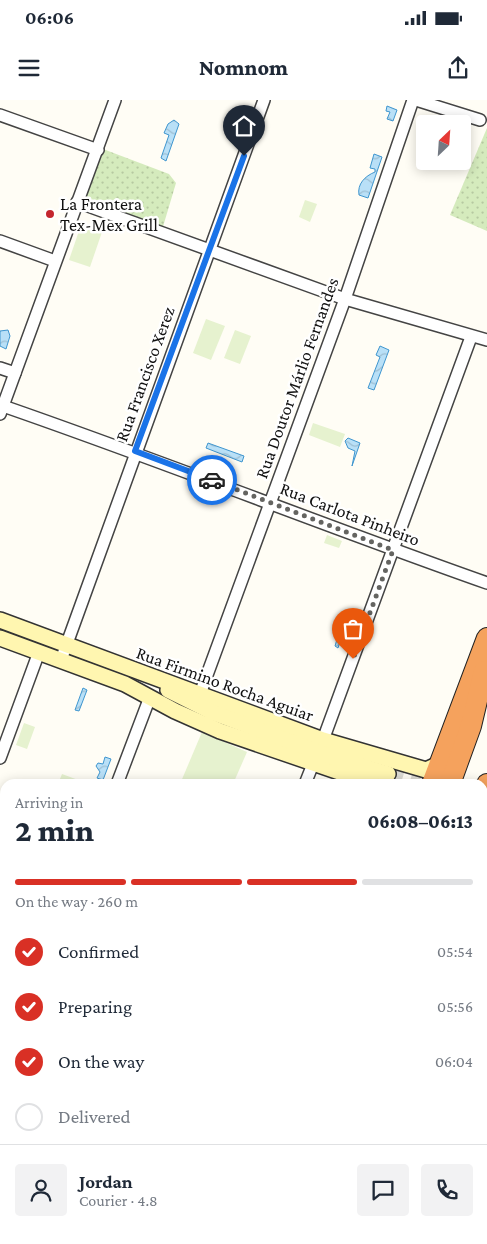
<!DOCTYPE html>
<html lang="en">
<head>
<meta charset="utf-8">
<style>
	:root { --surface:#fff; --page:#f2f2f3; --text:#1f2937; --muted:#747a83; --line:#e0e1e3; --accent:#d93025 }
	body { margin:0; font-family:"Crimson Pro",serif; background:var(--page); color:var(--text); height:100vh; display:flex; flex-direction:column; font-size:19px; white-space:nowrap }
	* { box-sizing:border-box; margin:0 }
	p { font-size:16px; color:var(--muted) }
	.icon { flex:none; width:28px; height:28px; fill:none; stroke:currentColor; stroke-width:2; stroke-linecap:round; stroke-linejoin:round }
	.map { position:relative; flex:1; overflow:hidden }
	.details { position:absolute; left:0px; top:679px; width:488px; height:466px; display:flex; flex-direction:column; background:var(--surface); border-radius:15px 15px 0 0; box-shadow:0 2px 12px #0003 }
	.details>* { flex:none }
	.needle { width:32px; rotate:25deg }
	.fabs { position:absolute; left:416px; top:15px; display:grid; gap:10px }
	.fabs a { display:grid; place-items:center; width:55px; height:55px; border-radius:5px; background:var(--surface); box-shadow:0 2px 12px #0003; font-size:25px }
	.pin { position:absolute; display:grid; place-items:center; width:42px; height:42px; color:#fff; margin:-51px -21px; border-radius:50% 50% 50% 0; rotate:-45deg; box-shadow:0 0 5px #0007 }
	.pin .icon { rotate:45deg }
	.courier { position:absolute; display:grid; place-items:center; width:50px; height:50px; margin:-25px; border:4px solid #1a73e8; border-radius:50%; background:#fff; color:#222; box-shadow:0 1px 6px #0007 }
	.headline em { font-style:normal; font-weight:800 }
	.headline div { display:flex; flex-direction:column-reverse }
	.headline { display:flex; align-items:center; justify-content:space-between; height:85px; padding:0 15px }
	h1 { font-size:32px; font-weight:800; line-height:38px }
	.bar { display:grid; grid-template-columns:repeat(4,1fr); gap:8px 5px; align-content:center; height:60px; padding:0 15px }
	.bar i { height:6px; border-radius:4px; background:var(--line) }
	.bar .selected { background:var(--accent) }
	.bar p { grid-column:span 4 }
	.line { display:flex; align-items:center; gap:12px; padding:0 15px; border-top:1px solid var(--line) }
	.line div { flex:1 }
	.round { display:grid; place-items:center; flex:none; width:52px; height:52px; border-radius:5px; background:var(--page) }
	ol { padding:0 15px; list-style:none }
	li { display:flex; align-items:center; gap:15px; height:55px }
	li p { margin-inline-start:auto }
	li .icon { padding:5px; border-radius:50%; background:var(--accent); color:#fff; stroke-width:4 }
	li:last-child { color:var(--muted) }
	li i { width:28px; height:28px; border:2px solid var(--line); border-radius:50% }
	.status { display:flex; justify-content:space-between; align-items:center; height:35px; padding:0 25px; background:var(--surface); direction:ltr }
	.status svg { height:14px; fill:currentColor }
	header { display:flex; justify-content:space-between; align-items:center; height:65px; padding:0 15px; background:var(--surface); font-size:22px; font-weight:800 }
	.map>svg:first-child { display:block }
</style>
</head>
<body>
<div class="status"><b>06:06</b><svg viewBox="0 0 49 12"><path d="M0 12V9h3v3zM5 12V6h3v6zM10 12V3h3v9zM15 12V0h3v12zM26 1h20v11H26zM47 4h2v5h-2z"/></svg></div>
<header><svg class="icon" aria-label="menu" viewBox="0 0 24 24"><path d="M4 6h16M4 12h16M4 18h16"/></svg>Nomnom<svg class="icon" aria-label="share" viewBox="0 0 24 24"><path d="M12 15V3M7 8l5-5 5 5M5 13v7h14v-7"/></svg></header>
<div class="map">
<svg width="487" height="1144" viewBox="0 0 487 1144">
	<defs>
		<pattern id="park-dots" width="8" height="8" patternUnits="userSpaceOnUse" patternTransform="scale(1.25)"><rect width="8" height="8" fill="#d5ebbd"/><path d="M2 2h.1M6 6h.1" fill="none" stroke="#b6c8a1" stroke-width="1.8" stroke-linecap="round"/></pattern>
		<pattern id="water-waves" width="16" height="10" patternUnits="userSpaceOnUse" patternTransform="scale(1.25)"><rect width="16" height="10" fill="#b9e0f7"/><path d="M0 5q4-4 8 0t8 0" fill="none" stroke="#9ebfd3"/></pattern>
	</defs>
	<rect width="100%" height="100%" fill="#fffdf5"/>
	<g fill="url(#park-dots)">
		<path d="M487 28V131L450 115Z"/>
		<path d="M103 49 169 74 176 83 162 130 84 102Z"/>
	</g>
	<g fill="#e6f2cf">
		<path d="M305 100 317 104 310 122 299 117Z"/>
		<path d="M81 125 102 132 90 167 69 160Z"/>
		<path d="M206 219 225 226 211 260 193 253Z"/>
		<path d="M235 230 251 236 240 264 224 258Z"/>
		<path d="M313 323 345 334 340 347 309 335Z"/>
		<path d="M327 435 342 441 339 448 324 443Z"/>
		<path d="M24 623 35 627 27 649 16 645Z"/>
		<path d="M202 632 247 652 233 684H180Z"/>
		<path d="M62 674 89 684H58Z"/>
	</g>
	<g fill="#f1ede2">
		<path d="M487 723V776L483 781V725Z"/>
		<path d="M487 1097V1144H476L477 1140H482L483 1104Z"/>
	</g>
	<g fill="url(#water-waves)" stroke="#3f96cf">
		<path d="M387 6 397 10 393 21 387 19 390 12 386 11Z"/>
		<path d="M174 20 179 24 166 61 161 58 169 35 164 33 168 24Z"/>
		<path d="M374 54 382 57 368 98 359 95C357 84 365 76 375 72V69L370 68Z"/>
		<path d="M8 230 10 236 6 249 0 246V231Z"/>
		<path d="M380 246 389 250 374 290 368 288 380 257 376 255Z"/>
		<path d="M348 338 360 343 352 366 355 351 348 348 345 341Z"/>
		<path d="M208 343 244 356 242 362 206 348Z"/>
		<path d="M341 526 345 527 338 548 335 546 338 536 337 530Z"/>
		<path d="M83 588 87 590 79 611 75 610Z"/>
		<path d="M105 657 111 659 103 680 97 678 100 672 96 666 98 663 103 664Z"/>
	</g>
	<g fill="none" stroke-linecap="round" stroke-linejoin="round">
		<path stroke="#dbdad3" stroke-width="15" stroke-dasharray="15 8" stroke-linecap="butt" d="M388 674 419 684"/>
		<g stroke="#444" stroke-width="14">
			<g id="street">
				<path d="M416 0 480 20"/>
				<path d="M0 15 98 50"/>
				<path d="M77 102 345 199 487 240"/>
				<path d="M0 141 55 161"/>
				<path d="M0 268 15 273"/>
				<path d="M3 306C165 362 325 426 487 483"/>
				<path d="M0 314 115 0"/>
				<path d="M61 560 264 0"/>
				<path d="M200 594 345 199 413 0"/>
				<path d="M323 640 471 237"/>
				<path d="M0 658 39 552"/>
				<path d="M117 684 150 597"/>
				<path d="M305 684 313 664"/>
				<path d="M0 849 5 834"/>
				<path d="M0 859 5 861"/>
				<path d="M0 1001 5 987"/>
				<path d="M100 1144 102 1140"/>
			</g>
		</g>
		<g stroke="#333" stroke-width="18">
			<g id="secondary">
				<path d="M0 520 323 640 426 670 439 664"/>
				<path d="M0 538 125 584 175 611 220 631 374 684"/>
				<path d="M168 590 214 613 332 657 388 674"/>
				<path d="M482 723 487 722"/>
			</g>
		</g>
		<g stroke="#222" stroke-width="22">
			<g id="highway">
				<path d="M432 684 487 538"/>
				<path d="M450 684 471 626 484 571"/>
				<path d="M482 696 487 684"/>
				<path d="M271 1144 272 1140"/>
				<path d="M324 1144 326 1140"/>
			</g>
		</g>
		<use href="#street" stroke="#fff" stroke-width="11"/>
		<use href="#secondary" stroke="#fff6b0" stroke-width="15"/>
		<use href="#highway" stroke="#f5a25d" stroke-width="20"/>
	</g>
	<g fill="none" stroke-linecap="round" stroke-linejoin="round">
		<path stroke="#646461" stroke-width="5" stroke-dasharray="0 9" d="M212 380 393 450 353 559"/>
		<path stroke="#1a73e8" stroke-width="6" d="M212 380 135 351 244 56"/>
	</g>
	<circle fill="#c4262e" stroke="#fff" stroke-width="2" cx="50" cy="114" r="5"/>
	<g text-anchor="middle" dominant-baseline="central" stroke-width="5" stroke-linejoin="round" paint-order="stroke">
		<g font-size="18" fill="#111" stroke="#fff" text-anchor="start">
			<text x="60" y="104">La Frontera<tspan x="60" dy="21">Tex-Mex Grill</tspan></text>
		</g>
		<g font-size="18" fill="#111" stroke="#fff">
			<text transform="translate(145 274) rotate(-70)">Rua Francisco Xerez</text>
			<text transform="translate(297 278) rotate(-70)">Rua Doutor Márlio Fernandes</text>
			<text transform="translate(350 414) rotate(21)">Rua Carlota Pinheiro</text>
			<text transform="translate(225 584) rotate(20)">Rua Firmino Rocha Aguiar</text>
		</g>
	</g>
</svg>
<div class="fabs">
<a><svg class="needle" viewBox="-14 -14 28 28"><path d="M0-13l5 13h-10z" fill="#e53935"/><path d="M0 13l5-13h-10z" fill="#747a83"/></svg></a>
</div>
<div class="pin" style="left:353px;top:559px;background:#ea580c"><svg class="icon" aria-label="bag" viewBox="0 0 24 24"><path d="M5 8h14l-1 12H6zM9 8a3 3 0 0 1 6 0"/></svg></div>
<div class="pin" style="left:244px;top:56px;background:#1f2937"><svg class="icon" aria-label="home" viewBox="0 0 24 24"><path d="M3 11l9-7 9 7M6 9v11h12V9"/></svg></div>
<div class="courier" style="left:212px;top:380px"><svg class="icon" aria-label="car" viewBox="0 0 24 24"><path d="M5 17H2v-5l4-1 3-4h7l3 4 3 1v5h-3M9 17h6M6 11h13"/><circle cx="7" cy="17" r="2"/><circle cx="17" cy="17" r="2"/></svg></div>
<section class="details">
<div class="headline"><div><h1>2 min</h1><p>Arriving in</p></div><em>06:08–06:13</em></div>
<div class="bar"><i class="selected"></i><i class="selected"></i><i class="selected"></i><i></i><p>On the way · 260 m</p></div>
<ol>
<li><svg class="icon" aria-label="check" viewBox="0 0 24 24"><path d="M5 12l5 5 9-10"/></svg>Confirmed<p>05:54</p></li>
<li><svg class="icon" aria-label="check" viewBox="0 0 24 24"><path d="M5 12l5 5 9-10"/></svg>Preparing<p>05:56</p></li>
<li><svg class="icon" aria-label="check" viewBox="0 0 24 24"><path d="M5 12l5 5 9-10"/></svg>On the way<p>06:04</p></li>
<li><i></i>Delivered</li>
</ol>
<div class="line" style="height:90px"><a class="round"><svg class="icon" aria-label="person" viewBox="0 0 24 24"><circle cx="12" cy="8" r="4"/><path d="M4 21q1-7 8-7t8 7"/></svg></a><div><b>Jordan</b><p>Courier · 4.8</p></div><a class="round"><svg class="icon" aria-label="chat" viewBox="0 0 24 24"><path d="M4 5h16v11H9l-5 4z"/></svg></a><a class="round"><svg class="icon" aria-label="phone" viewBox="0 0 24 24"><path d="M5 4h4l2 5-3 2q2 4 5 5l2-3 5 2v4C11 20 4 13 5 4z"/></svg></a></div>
</section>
</div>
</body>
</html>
